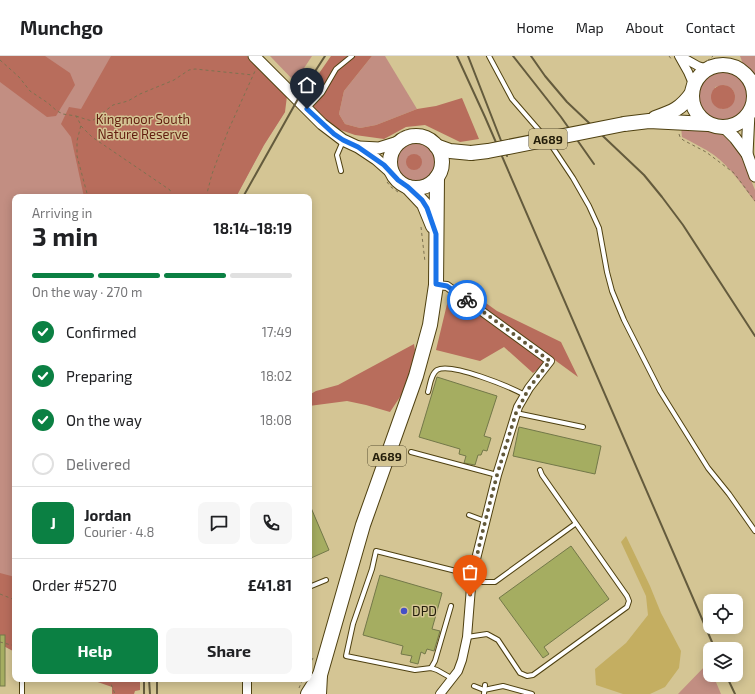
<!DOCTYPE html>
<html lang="en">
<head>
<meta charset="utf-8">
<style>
	:root { --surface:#fff; --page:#f6f6f6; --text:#202124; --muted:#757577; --line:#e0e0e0; --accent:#0b8043 }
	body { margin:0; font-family:"Exo 2",sans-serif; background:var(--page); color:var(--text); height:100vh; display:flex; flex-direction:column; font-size:15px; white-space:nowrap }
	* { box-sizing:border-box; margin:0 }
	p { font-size:13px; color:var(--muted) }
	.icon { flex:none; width:22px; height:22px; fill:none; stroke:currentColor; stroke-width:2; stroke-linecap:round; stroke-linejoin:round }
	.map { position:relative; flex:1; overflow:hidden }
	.drawer { position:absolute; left:12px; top:138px; width:300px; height:488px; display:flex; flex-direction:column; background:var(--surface); border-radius:8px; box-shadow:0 2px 10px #0003 }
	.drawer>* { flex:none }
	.controls { position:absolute; left:703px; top:538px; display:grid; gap:8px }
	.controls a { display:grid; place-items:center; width:40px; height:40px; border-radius:8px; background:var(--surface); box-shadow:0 2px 10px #0003; font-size:20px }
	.pin { position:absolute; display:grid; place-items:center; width:34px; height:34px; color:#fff; margin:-41px -17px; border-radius:50% 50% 50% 0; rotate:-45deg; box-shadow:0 0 4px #0007 }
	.pin .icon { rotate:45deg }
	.courier { position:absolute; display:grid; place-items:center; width:40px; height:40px; margin:-20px; border:3px solid #1a73e8; border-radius:50%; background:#fff; color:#222; box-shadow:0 1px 5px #0007 }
	.head em { font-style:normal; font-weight:700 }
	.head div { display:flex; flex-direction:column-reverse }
	.head { display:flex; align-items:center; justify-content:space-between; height:68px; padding:0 20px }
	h1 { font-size:26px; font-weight:700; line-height:30px }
	.bar { display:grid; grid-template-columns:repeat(4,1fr); gap:6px 4px; align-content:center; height:48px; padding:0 20px }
	.bar i { height:5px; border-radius:3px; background:var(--line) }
	.bar .on { background:var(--accent) }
	.bar p { grid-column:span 4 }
	.line { display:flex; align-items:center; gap:10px; padding:0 20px; border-top:1px solid var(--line) }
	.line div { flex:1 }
	.round { display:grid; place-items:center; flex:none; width:42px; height:42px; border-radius:8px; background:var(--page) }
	ol { padding:0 20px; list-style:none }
	li { display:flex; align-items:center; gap:12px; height:44px }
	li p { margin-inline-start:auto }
	li .icon { padding:4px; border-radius:50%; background:var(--accent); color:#fff; stroke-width:4 }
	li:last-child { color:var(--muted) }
	li i { width:22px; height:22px; border:2px solid var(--line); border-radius:50% }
	.primary-button { display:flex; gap:8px; margin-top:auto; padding:8px 20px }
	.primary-button a { flex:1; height:46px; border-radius:8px; background:var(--accent); color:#fff; font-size:16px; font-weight:700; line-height:46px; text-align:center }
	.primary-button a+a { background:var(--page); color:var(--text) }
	header { display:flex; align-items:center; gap:24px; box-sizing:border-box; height:56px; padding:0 20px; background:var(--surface); border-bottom:1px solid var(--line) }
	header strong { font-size:19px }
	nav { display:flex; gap:22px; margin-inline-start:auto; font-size:14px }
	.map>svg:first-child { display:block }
</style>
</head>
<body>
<header>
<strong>Munchgo</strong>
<nav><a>Home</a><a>Map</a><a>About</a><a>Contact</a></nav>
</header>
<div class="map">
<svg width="755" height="638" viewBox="0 0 755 638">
	<rect width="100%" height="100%" fill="#d4c594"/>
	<g fill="#c28e82" fill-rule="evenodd">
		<path d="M0 0H247L260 15 285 56 264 89 236 141H15V596L0 588Z"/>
		<path d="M270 0H312L295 26Z"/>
		<path d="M372 0H385L417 53 376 69 360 72 345 68 339 58 344 35Z"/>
		<path d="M740 0H755V22L744 11Z"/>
		<path d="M726 15C745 21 755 41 743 58 738 63 733 65 727 67 693 73 682 17 726 15ZM725 29 733 34C737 43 733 46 728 52L721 53 715 31Z"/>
		<path d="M681 71 714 77 723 79 729 85 740 98 755 134V146C743 130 731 112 714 99 704 92 693 87 682 81Z"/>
		<path d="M412 86C453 85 433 144 403 124 397 120 393 113 394 105 395 95 402 89 412 86Z"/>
		<path d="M708 607 710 613V619H713L721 638H678Z"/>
	</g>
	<g fill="#b86d5c">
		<path d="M0 0H45L70 17 75 29 56 60 47 61 0 26Z"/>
		<path d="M111 0H247L260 15 287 40 285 56 264 89 236 141H84L71 81 61 68 69 51 81 53Z"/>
		<path d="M331 0H372L344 35 339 58 345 68 360 72 376 69 417 53 436 50 462 42 479 83 460 86 425 69 406 71 384 83 355 79 335 72 302 42Z"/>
		<circle cx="723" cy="41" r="12"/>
		<circle cx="414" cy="106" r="8"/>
		<path d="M465 232 497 255 561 286 578 321 552 302 533 317 504 291 480 305 436 294 448 244Z"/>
		<path d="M414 288 415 294 410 326 390 356 366 349 347 345 309 350V339L316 335 338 329Z"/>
		<path d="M0 517 15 521V596L0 588Z"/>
		<path d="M89 623H140V634L135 635 134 638H112V631Z"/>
	</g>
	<path fill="#c4ae61" d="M626 480 650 530 661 557 681 595 679 612 665 631 650 638H623L596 629 595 613 626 587 648 559 646 540 621 486Z"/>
	<g fill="#a5ad61" stroke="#737849">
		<path d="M437 321 497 340 484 380 491 382 487 395 483 394 481 399H478L475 409 464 407 466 400 459 398 460 393 419 381Z"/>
		<path d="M519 371 601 390 595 418 513 400Z"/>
		<path d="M309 447 329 494 309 503Z"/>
		<path d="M571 490 609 543 544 591 549 598 543 602 499 542Z"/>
		<path d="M380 519 442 537 432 573 440 575 434 595 427 593 425 598 421 596 418 608 410 606 412 600 401 598 403 590 363 579Z"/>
		<rect x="0" y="579" width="5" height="51"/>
	</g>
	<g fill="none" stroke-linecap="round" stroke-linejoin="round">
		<g stroke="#4f4111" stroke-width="6">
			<g id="lane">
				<path d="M489 0 512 43 545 81"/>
				<path d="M308 52 322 37 336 13 352 0"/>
				<path d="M549 86 573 122 589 150 599 172 607 216 612 235 624 264 660 335 708 412 729 438 755 475"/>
				<path d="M341 115 337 99 343 85"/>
				<path d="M428 336C430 329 431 318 437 314 451 306 510 331 525 339"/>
				<path d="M516 357 583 371"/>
				<path d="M411 396 497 419"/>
				<path d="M469 459 485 465"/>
				<path d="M471 526H495L575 468"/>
				<path d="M309 531 326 524"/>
				<path d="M467 581 487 578 498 584 520 617 527 620 533 619 627 551 629 545 627 540 542 419 540 414"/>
				<path d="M431 612 435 605 451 550"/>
				<path d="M453 623 437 614 431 612 415 614 346 600 353 568 372 513 376 495 472 519"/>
				<path d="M474 630 484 634 503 630 532 638"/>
				<path d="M22 638V623"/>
				<path d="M484 638 485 629"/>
			</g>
		</g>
		<g stroke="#4f4111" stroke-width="10">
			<g id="street">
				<path d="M679 0 688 16 694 30"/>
				<path d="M680 0 698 10 708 13"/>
				<path d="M436 229 447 230 550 305 529 332 518 351 510 377 497 419 472 519 467 581 462 604 458 615 440 638"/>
				<path d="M247 623V638"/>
			</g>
		</g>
		<g stroke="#4f4111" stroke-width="13">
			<g id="secondary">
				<path d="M254 0 322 68 343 84 358 91 376 103 393 118"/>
				<path d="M749 57 747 98 755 120"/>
				<path d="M724 71 735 82 747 98"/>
				<path d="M359 91 379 92 398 86"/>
			</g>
		</g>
		<g stroke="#4f4111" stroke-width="16">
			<g id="highway">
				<circle cx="723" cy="40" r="31"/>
				<path d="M655 62C672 56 681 53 692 37"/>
				<path d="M624 68 649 65 708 68"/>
				<circle cx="416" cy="106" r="26"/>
				<path d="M436 90 450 95 471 97"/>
				<path d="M408 131 424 148 433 170"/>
				<path d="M308 638 320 619"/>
				<path d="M319 638 320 619 363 469 416 320 430 269 436 229 437 121"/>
			</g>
		</g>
		<g stroke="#7d7250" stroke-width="1" stroke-dasharray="3 3" stroke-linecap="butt">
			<path d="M669 0 672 4"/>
			<path d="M0 4 19 21 30 35 48 47 57 55 63 58 76 60 81 69 77 85V100L88 141"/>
			<path d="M707 5 713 0"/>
			<path d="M76 60 85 63 92 65 113 49 128 45 140 38 174 24 189 14 195 13 253 19"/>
			<path d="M81 70 92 81 170 134 172 141"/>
			<path d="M399 77C412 71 422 73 434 79"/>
			<path d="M679 78 680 81 683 84 706 96 734 117 755 145"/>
			<path d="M387 126 391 131 398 136"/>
			<path d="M206 141 212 118 228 75 255 15"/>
			<path d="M421 171 425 206"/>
			<path d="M0 538 15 544"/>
			<path d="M0 586 15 590"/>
			<path d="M309 610 314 600"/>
			<path d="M109 623 115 638"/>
			<path d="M299 632 303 623"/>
		</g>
		<use href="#lane" stroke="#fff" stroke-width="4"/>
		<use href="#street" stroke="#fff" stroke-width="8"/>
		<use href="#secondary" stroke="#fff" stroke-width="11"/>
		<use href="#highway" stroke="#fff" stroke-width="14"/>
		<g stroke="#645b3d" stroke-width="2">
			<path d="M457 0 485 61 715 593"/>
			<path d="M468 0 507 100"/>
			<path d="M513 0 561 61 594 108"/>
			<path d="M531 0 545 20 567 46 644 119 662 141 683 169 755 280"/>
			<path d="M243 141 303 34 325 0"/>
			<path d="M726 619 735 638"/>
			<path d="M144 623V638"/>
			<path d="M149 623 150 638"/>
			<path d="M157 638V623"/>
		</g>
		<g stroke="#4f4111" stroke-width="16" stroke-linecap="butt">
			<path id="highway-bridge" d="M471 97 488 95 624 68"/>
		</g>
		<use href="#highway-bridge" stroke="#fff" stroke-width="14"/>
	</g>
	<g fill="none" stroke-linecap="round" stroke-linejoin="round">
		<path stroke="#61583a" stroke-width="4" stroke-dasharray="0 7.2" d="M467 244 550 305 529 332 516 357 497 419 481 482 471 526 470 540"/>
		<path stroke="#1a73e8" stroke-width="5" d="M307 53 334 78 343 84 358 91 384 109 398 124 408 131 422 144 427 152 436 178V228L447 230 467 244"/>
	</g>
	<circle fill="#4550c5" stroke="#d4c594" stroke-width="1.5" cx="404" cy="555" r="4"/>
	<g text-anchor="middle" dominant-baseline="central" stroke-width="3" stroke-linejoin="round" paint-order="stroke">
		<g fill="#d4c594" stroke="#584f33" stroke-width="1">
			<rect x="529" y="73" width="38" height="20" rx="3"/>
			<rect x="368" y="390" width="38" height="20" rx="3"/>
		</g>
		<g font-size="12" font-weight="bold" fill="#231d0a">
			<text x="548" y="83">A689</text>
			<text x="387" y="400">A689</text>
		</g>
		<g font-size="13" fill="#631d0f" stroke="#d4c594">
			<text x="143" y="63">Kingmoor South<tspan x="143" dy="15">Nature Reserve</tspan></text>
		</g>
		<g font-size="13" fill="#231d0a" stroke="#d4c594" text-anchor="start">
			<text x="412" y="555">DPD</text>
		</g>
	</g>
</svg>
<div class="controls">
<a><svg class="icon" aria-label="locate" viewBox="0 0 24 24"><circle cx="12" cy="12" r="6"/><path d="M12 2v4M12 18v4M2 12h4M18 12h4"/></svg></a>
<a><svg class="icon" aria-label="layers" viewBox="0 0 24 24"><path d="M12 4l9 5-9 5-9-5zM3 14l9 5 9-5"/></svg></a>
</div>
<div class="pin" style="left:470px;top:540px;background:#ea580c"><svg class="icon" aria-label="bag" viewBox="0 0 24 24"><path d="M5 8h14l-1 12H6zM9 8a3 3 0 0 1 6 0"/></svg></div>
<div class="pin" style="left:307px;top:53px;background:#1f2937"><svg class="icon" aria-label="home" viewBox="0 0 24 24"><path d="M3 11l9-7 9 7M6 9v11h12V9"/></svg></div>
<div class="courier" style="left:467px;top:244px"><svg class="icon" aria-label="bike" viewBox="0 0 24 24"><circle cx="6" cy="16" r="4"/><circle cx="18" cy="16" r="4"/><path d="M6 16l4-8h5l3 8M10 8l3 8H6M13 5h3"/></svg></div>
<section class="drawer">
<div class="head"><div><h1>3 min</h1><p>Arriving in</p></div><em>18:14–18:19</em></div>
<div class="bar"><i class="on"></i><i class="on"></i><i class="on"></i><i></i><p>On the way · 270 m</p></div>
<ol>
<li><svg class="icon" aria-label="check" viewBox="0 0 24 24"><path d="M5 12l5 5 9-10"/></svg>Confirmed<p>17:49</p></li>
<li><svg class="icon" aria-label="check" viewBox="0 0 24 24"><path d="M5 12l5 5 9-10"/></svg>Preparing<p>18:02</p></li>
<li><svg class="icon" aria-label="check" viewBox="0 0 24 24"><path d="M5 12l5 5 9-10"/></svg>On the way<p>18:08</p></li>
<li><i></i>Delivered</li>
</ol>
<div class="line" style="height:72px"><b class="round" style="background:var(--accent);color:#fff">J</b><div><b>Jordan</b><p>Courier · 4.8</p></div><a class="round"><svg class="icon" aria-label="chat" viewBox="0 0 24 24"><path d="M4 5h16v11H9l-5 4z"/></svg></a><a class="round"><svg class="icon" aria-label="phone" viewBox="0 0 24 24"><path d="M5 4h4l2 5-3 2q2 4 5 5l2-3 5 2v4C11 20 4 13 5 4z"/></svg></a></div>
<div class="line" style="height:52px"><div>Order #5270</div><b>£41.81</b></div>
<div class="primary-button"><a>Help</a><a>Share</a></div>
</section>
</div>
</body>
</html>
